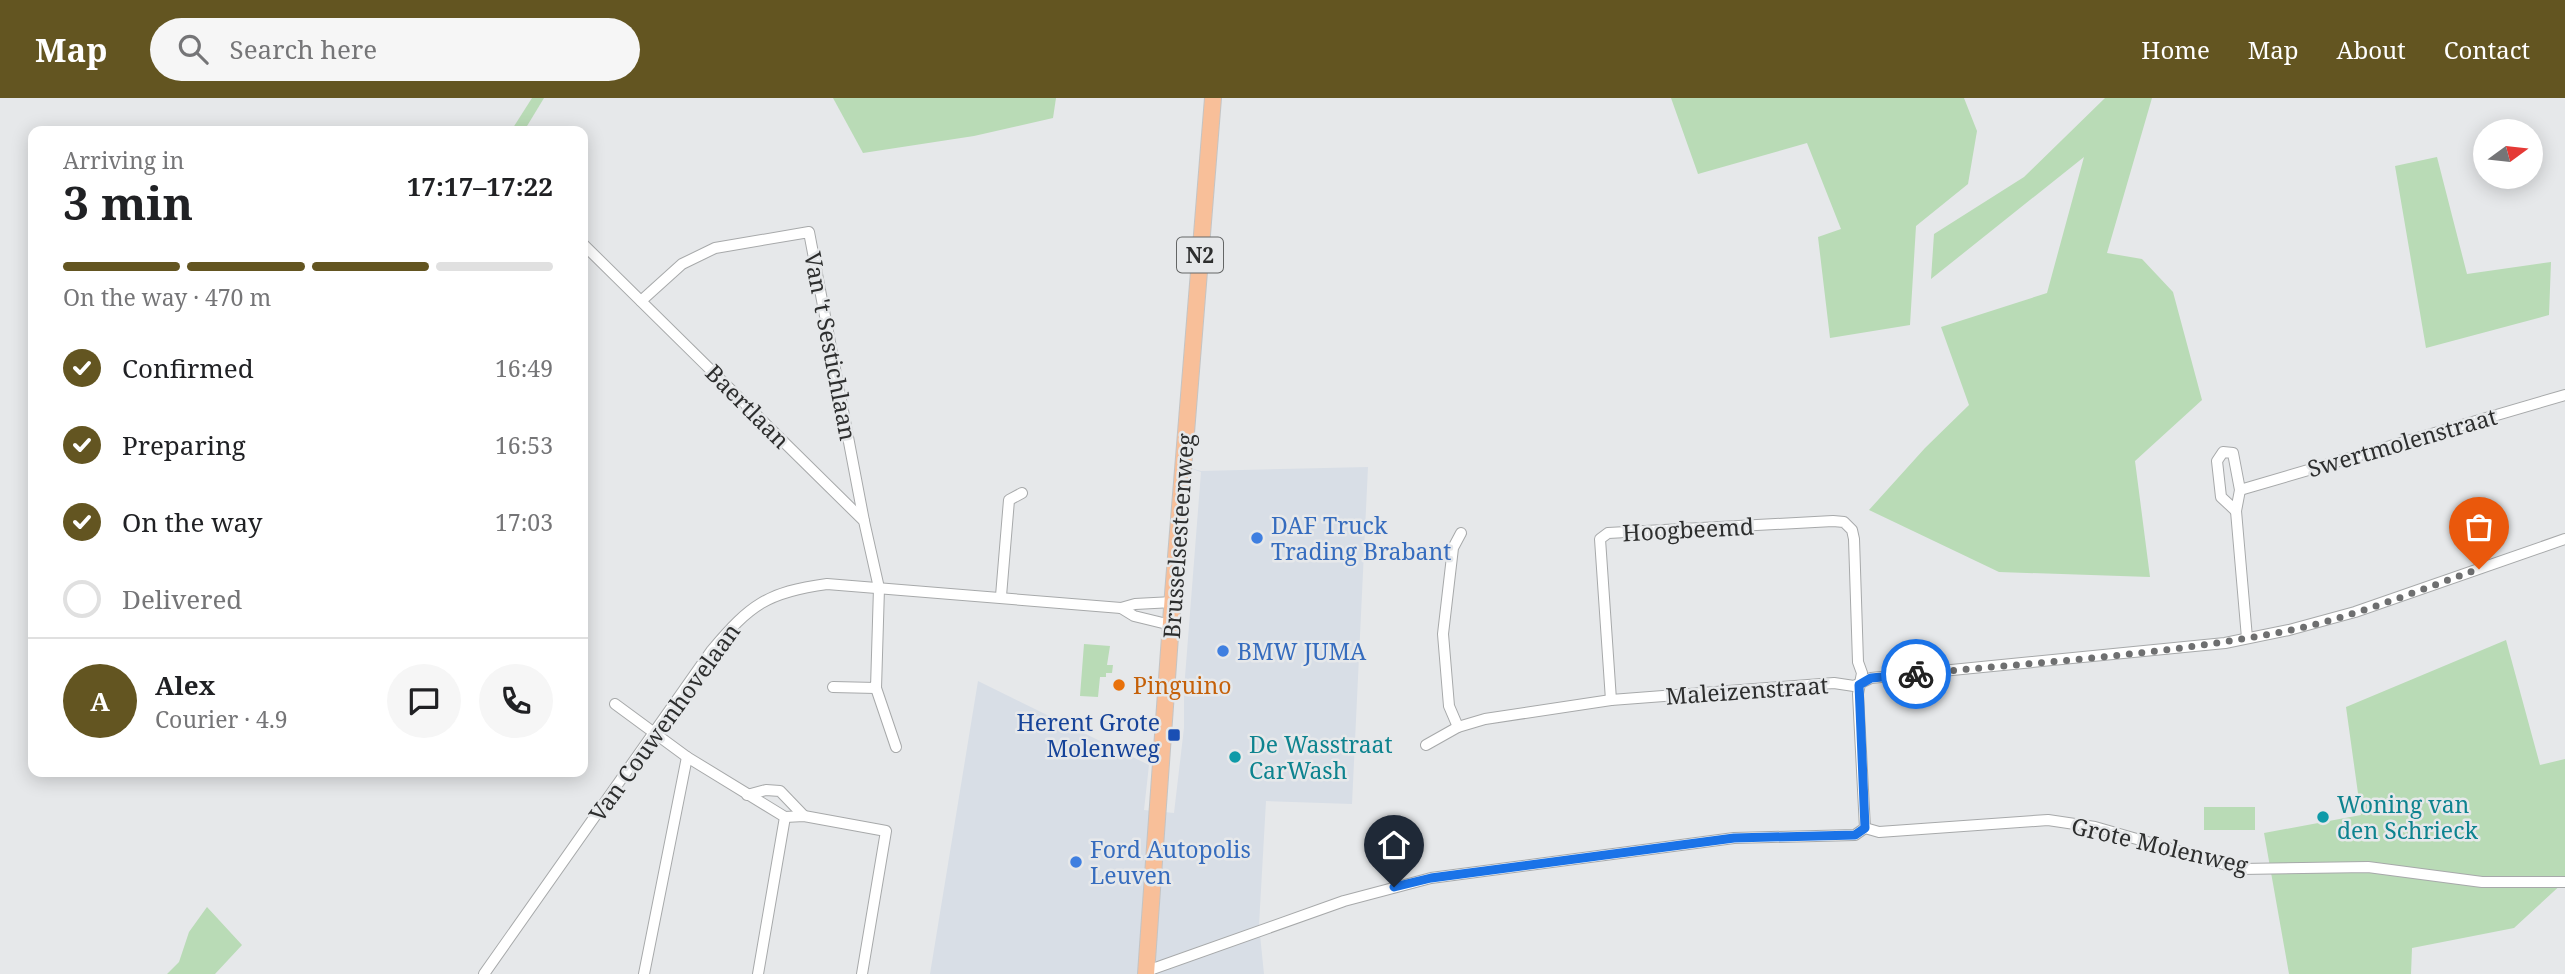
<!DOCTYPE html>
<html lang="en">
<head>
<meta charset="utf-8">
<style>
	:root { --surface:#fff; --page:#f6f6f6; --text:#202124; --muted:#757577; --line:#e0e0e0; --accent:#635521 }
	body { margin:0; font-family:"Noto Serif",serif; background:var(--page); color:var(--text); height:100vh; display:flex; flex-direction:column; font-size:26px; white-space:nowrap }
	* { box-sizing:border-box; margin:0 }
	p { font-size:23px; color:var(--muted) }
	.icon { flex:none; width:38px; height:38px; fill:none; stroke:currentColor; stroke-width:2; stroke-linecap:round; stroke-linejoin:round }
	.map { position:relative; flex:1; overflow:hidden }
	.sheet { position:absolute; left:28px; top:28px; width:560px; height:651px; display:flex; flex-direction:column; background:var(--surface); border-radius:14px; box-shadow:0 4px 18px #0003 }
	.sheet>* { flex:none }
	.needle { width:46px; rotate:75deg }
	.controls { position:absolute; left:2473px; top:21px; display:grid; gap:14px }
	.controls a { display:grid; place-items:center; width:70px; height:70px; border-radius:50%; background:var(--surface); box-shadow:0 4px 18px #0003; font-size:35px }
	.pin { position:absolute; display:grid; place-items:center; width:60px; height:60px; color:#fff; margin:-72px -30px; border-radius:50% 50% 50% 0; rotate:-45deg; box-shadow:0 0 7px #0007 }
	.pin .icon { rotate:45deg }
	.courier { position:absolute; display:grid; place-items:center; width:70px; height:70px; margin:-35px; border:5px solid #1a73e8; border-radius:50%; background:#fff; color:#222; box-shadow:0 2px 9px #0007 }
	.head em { font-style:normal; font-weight:700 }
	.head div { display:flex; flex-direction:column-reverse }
	.head { display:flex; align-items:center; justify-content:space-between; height:119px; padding:0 35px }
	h1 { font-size:46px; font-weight:700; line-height:52px }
	.bar { display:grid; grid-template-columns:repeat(4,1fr); gap:10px 7px; align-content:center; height:84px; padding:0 35px }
	.bar i { height:9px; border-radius:5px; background:var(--line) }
	.bar .current { background:var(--accent) }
	.bar p { grid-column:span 4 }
	.line { display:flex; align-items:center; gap:18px; padding:0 35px; border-top:2px solid var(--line) }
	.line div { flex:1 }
	.round { display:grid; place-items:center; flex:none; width:74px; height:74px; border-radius:37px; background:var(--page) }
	ol { padding:0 35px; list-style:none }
	li { display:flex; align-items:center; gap:21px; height:77px }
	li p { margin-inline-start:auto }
	li .icon { padding:7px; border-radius:50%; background:var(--accent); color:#fff; stroke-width:4 }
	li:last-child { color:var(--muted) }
	li i { width:38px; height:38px; border:4px solid var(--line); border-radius:50% }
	header { display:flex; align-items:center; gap:42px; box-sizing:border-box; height:98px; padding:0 35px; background:var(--accent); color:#fff }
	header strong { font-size:33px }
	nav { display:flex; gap:38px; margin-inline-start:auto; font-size:24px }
	.search { width:490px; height:63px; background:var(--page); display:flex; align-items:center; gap:18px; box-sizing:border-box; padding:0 24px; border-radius:38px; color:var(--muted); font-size:26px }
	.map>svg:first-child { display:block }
</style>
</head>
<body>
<header>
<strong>Map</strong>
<div class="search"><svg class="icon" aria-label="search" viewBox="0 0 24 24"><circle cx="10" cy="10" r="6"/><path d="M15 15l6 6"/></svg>Search here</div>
<nav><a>Home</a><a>Map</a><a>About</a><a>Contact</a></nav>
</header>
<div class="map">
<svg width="2565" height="876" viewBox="0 0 2565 876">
	<rect width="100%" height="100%" fill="#e6e8ea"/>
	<path fill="#d8dee6" d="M1183 368 1201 373 1368 369 1352 706 1266 703 1259 827 1264 876H930L978 583 1149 667 1144 712 1174 715 1184 630V592L1201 374Z"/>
	<g fill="#b9dbb6">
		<path d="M532 0H544L524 33H511Z"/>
		<path d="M833 0H1056L1053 20 974 38 863 55Z"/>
		<path d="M1671 0H1964L1977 33 1968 86 1916 128 1910 227 1830 240 1818 139 1841 131 1807 45 1698 76Z"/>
		<path d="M2105 0H2152L2107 155 2142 161 2173 194 2202 302 2135 363 2150 479 1999 474 1869 412 1925 350 1969 307 1941 229 2047 195 2084 59 1931 181 1934 136 2024 79Z"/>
		<path d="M2437 59 2467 176 2551 164 2549 217 2426 250 2395 68Z"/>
		<path d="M2506 542 2540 667 2565 661V783L2514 830 2412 850 2411 876H2289L2264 735 2361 717 2346 609Z"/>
		<path d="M1084 546 1110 548 1107 567H1113L1112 575H1106V579H1100L1098 599 1080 598Z"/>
		<rect x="2204" y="709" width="51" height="23"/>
		<path d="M207 809 242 847 215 876H167L179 864 189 834Z"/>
	</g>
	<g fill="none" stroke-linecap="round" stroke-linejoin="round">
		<g stroke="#a7a9aa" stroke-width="12">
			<g id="street">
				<path d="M583 146 864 423 879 490 876 590 833 589"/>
				<path d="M641 203 682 166 715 150 809 134 864 423"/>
				<path d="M2223 354 2233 355 2240 392 2236 413 2221 399 2217 363Z"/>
				<path d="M2240 392 2565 297"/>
				<path d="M2236 413 2247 540"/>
				<path d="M1001 498 1009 402 1022 395"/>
				<path d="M1121 510 1134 518 1171 527"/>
				<path d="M876 590 896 649"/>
				<path d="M1611 602 1600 441 1608 435 1833 423 1844 424 1852 432 1854 441 1858 564 1862 575 1858 596 1865 730"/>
				<path d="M615 606 687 659 785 719 758 876"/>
				<path d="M1458 629 1449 608 1443 536 1453 450 1461 435"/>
				<path d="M1426 647 1458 629 1485 621 1611 602 1834 585 1854 588 1871 580 2225 545 2289 532 2355 514 2565 441"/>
				<path d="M747 697 766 692 780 693 804 718"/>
				<path d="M785 719 804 718 886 733 862 876"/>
				<path d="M1865 730 1879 734 2048 722 2095 729 2241 771 2368 769 2482 784H2565"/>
				<path d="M1147 873 1344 803 1431 780 1734 740 1855 737 1865 730"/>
				<path d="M484 876 712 552C750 507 767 494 827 486L1121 510 1135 506 1173 504"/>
				<path d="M644 876 687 659"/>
			</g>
		</g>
		<g stroke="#c4c4c4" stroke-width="18">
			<path id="primary" d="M1146 876 1173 496 1213 0"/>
		</g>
		<use href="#street" stroke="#fff" stroke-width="10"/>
		<use href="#primary" stroke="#f8bf99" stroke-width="16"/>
	</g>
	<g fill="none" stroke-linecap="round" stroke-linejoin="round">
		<path stroke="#6e6f70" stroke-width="7" stroke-dasharray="0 12.6" d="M1916 576C2039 564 2165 557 2286 533 2352 520 2416 493 2479 471"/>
		<path stroke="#1a73e8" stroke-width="9" d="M1394 789 1431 780 1734 740 1855 737 1865 730 1859 587 1871 580 1916 576"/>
	</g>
	<g fill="#3f7fe0" stroke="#e6e8ea" stroke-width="2.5">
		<circle cx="1257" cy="440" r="7"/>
		<circle cx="1223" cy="553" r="7"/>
		<circle cx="1076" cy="764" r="7"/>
	</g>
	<circle fill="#e8710a" stroke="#e6e8ea" stroke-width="2.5" cx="1119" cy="587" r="7"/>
	<rect fill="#1a4fb4" stroke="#e6e8ea" stroke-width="2.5" x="1167" y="630" width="14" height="14" rx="3.5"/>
	<g fill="#0f9aa8" stroke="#e6e8ea" stroke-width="2.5">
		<circle cx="1235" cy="659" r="7"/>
		<circle cx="2323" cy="719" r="7"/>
	</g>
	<g text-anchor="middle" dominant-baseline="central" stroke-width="5" stroke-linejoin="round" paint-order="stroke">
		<rect fill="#e6e8ea" stroke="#646666" stroke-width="2" x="1177" y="139.5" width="46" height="35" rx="5"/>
		<g font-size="21" font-weight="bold" fill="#2d2e2e">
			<text x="1200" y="157">N2</text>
		</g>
		<g font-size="23" fill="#2d2e2e" stroke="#e6e8ea">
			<text transform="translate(831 248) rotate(79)">Van 't Sestichlaan</text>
			<text transform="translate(748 308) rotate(45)">Baertlaan</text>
			<text transform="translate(2402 344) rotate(-16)">Swertmolenstraat</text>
			<text transform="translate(1688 431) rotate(-3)">Hoogbeemd</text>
			<text transform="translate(1178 438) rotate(-86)">Brusselsesteenweg</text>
			<text transform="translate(1747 592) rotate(-4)">Maleizenstraat</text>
			<text transform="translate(664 624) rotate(-54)">Van Couwenhovelaan</text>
			<text transform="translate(2160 747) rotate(13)">Grote Molenweg</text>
		</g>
		<g font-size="23" fill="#366cbe" stroke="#e6e8ea" text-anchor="start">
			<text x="1271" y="427">DAF Truck<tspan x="1271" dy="26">Trading Brabant</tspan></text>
			<text x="1237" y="553">BMW JUMA</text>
			<text x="1090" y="751">Ford Autopolis<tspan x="1090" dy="26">Leuven</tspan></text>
		</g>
		<g font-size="23" fill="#c56008" stroke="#e6e8ea" text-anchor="start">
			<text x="1133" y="587">Pinguino</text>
		</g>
		<g font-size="23" fill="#164399" stroke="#e6e8ea" text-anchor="end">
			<text x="1160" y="624">Herent Grote<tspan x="1160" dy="26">Molenweg</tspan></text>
		</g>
		<g font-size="23" fill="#0d838f" stroke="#e6e8ea" text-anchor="start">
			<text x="1249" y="646">De Wasstraat<tspan x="1249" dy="26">CarWash</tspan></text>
			<text x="2337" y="706">Woning van<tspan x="2337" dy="26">den Schrieck</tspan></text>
		</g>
	</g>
</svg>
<div class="controls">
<a><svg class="needle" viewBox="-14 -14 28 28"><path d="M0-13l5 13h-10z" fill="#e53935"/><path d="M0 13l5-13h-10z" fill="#757577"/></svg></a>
</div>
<div class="pin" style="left:2479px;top:471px;background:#ea580c"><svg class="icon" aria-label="bag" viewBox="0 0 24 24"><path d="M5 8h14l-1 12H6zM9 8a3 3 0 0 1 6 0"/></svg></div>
<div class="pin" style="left:1394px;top:789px;background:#1f2937"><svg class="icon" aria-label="home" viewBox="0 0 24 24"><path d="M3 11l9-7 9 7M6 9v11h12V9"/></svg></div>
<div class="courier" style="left:1916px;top:576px"><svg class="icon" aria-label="bike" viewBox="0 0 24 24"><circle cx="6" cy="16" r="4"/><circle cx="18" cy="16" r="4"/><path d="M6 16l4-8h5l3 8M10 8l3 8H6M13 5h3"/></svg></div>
<section class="sheet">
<div class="head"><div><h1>3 min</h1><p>Arriving in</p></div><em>17:17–17:22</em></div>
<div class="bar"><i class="current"></i><i class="current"></i><i class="current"></i><i></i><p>On the way · 470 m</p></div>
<ol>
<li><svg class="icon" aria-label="check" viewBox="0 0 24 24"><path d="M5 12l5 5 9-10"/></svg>Confirmed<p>16:49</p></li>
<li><svg class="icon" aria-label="check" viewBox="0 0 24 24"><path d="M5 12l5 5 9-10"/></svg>Preparing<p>16:53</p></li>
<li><svg class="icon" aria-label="check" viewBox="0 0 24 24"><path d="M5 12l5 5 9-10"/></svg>On the way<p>17:03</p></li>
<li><i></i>Delivered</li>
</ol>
<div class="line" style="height:126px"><b class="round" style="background:var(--accent);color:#fff">A</b><div><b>Alex</b><p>Courier · 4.9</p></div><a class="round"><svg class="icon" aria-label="chat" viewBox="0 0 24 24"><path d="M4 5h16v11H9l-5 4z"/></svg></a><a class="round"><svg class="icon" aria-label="phone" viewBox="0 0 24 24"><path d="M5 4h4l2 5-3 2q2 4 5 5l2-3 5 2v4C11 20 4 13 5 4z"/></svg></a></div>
</section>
</div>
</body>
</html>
